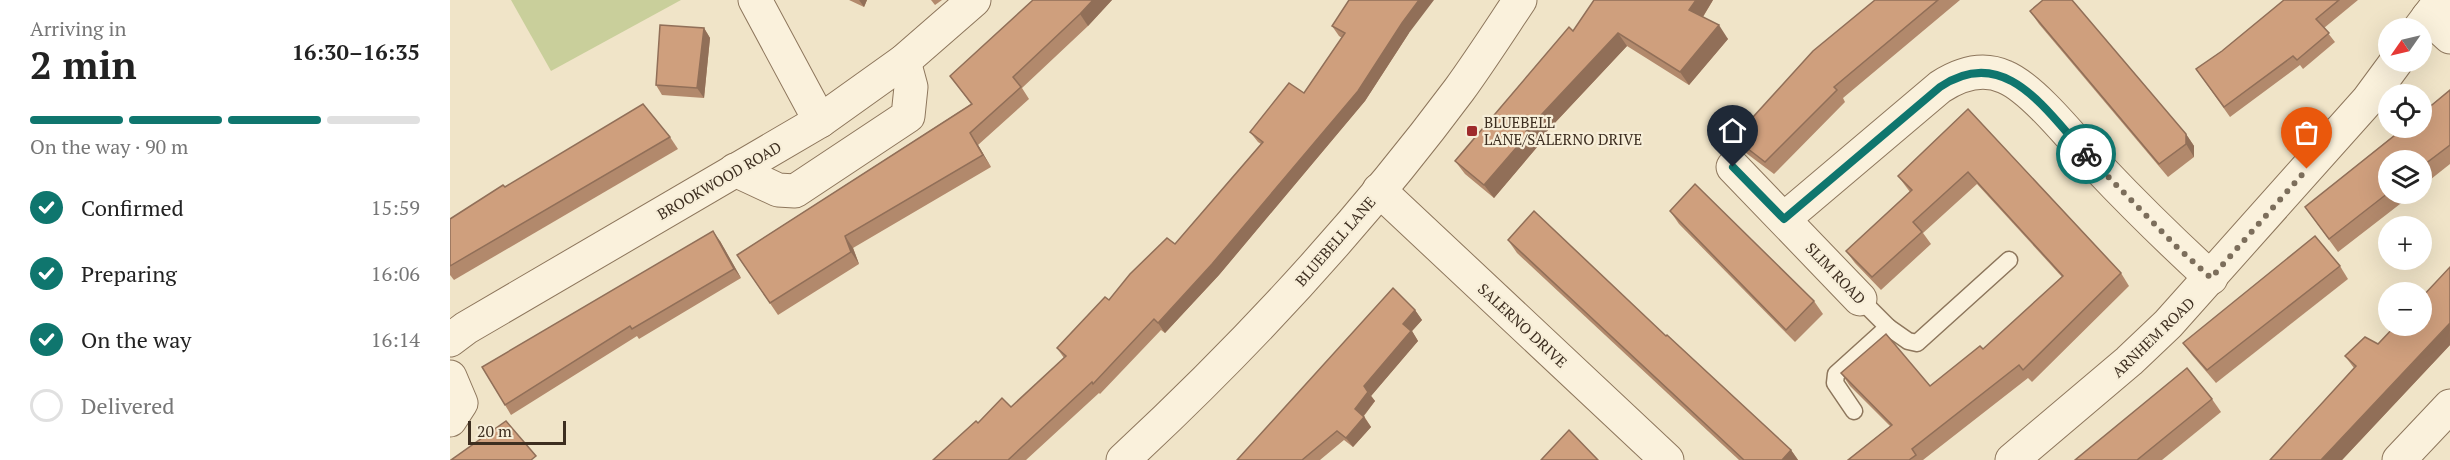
<!DOCTYPE html>
<html lang="en">
<head>
<meta charset="utf-8">
<style>
	:root { --surface:#fff; --page:#f6f6f6; --text:#222; --muted:#767676; --line:#e0e0e0; --accent:#0f766e }
	body { margin:0; font-family:"PT Serif",serif; background:var(--page); color:var(--text); height:100vh; display:flex; flex-direction:column; font-size:22px; white-space:nowrap }
	* { box-sizing:border-box; margin:0 }
	p { font-size:20px; color:var(--muted) }
	.icon { flex:none; width:33px; height:33px; fill:none; stroke:currentColor; stroke-width:2; stroke-linecap:round; stroke-linejoin:round }
	.map { position:relative; flex:1; overflow:hidden }
	.sheet { display:flex; flex-direction:column; background:var(--surface); width:450px }
	.sheet>* { flex:none }
	.needle { width:39px; rotate:236deg }
	.fabs { position:absolute; left:1928px; top:18px; display:grid; gap:12px }
	.fabs a { display:grid; place-items:center; width:54px; height:54px; border-radius:50%; background:var(--surface); box-shadow:0 6px 24px #0002; font-size:30px }
	.scale { position:absolute; left:18px; bottom:15px; width:98px; box-sizing:border-box; padding-left:6px; border:3px solid #3d2e20; border-top:0; font-size:16px; line-height:21px; white-space:nowrap; color:#3d2e20; -webkit-text-stroke:4px #f7eed8; paint-order:stroke }
	.pin { position:absolute; display:grid; place-items:center; width:51px; height:51px; color:#fff; margin:-62px -26px; border-radius:50% 50% 50% 0; rotate:-45deg; box-shadow:0 0 6px #0007 }
	.pin .icon { rotate:45deg }
	.courier { position:absolute; display:grid; place-items:center; width:60px; height:60px; margin:-30px; border:4px solid #0f766e; border-radius:50%; background:#fff; color:#222; box-shadow:0 2px 8px #0007 }
	.head em { font-style:normal; font-weight:700 }
	.head div { display:flex; flex-direction:column-reverse }
	.head { display:flex; align-items:center; justify-content:space-between; height:102px; padding:0 30px }
	h1 { font-size:39px; font-weight:700; line-height:45px }
	.bar { display:grid; grid-template-columns:repeat(4,1fr); gap:9px 6px; align-content:center; height:72px; padding:0 30px }
	.bar i { height:8px; border-radius:4px; background:var(--line) }
	.bar .current { background:var(--accent) }
	.bar p { grid-column:span 4 }
	ol { padding:0 30px; list-style:none }
	li { display:flex; align-items:center; gap:18px; height:66px }
	li p { margin-inline-start:auto }
	li .icon { padding:6px; border-radius:50%; background:var(--accent); color:#fff; stroke-width:4 }
	li:last-child { color:var(--muted) }
	li i { width:33px; height:33px; border:3px solid var(--line); border-radius:50% }
	main { display:flex; flex:1; min-height:0 }
	.map>svg:first-child { display:block }
</style>
</head>
<body>
<main>
<section class="sheet">
<div class="head"><div><h1>2 min</h1><p>Arriving in</p></div><em>16:30–16:35</em></div>
<div class="bar"><i class="current"></i><i class="current"></i><i class="current"></i><i></i><p>On the way · 90 m</p></div>
<ol>
<li><svg class="icon" aria-label="check" viewBox="0 0 24 24"><path d="M5 12l5 5 9-10"/></svg>Confirmed<p>15:59</p></li>
<li><svg class="icon" aria-label="check" viewBox="0 0 24 24"><path d="M5 12l5 5 9-10"/></svg>Preparing<p>16:06</p></li>
<li><svg class="icon" aria-label="check" viewBox="0 0 24 24"><path d="M5 12l5 5 9-10"/></svg>On the way<p>16:14</p></li>
<li><i></i>Delivered</li>
</ol>
</section>
<div class="map">
<svg width="2000" height="460" viewBox="0 0 2000 460">
	<rect width="100%" height="100%" fill="#f0e4c8"/>
	<path fill="#c9cf9b" d="M61 0H231L101 71Z"/>
	<g fill="none" stroke-linecap="round" stroke-linejoin="round">
		<g stroke="#8d765c" stroke-width="19">
			<g id="service">
				<path d="M1410 299 1438 327"/>
				<path d="M1404 411 1385 383 1386 374 1438 327 1458 341 1467 343 1559 260"/>
			</g>
		</g>
		<g stroke="#8d765c" stroke-width="35">
			<g id="minor">
				<path d="M305 0 370 121"/>
				<path d="M1978 17 2000 37"/>
				<path d="M1970 28 1991 0"/>
				<path d="M1283 167 1410 299"/>
				<path d="M285 170 328 190 345 191 458 116 461 87 454 61"/>
				<path d="M929 190 1217 460"/>
				<path d="M1334 219 1490 87C1510 74 1533 67 1555 77 1584 89 1627 144 1650 169 1686 207 1723 243 1761 278"/>
				<path d="M0 340 16 328 370 121 454 61 524 0"/>
				<path d="M0 377 11 403 0 420"/>
				<path d="M1562 460 1679 361 1718 324 1918 100 1946 62"/>
				<path d="M1949 460 2000 406"/>
			</g>
		</g>
		<g stroke="#8d765c" stroke-width="35">
			<path id="tertiary" d="M673 460C795 347 910 223 1009 90 1030 61 1050 30 1070 0"/>
		</g>
		<use href="#service" stroke="#faf1dc" stroke-width="16"/>
		<use href="#minor" stroke="#faf1dc" stroke-width="33"/>
		<use href="#tertiary" stroke="#faf1dc" stroke-width="33"/>
	</g>
	<g fill="#b2896c">
		<path d="M399 0H417L414 7Z"/>
		<path d="M481 0H492L485 5Z"/>
		<path d="M583 0H662L638 26 572 88 579 99 528 145 541 167 403 248 409 264 328 315 287 255 521 104 500 76Z"/>
		<path d="M1263 0 1253 17 1278 39 1239 85 1177 46 1086 143 1088 146 1044 198 1015 174 1005 161 1123 31Z"/>
		<path d="M1425 0H1510L1393 98 1395 102 1324 174 1292 150 1284 138Z"/>
		<path d="M1834 0H1908L1874 28 1885 42 1853 69 1850 65 1780 117 1746 69 1772 51Z"/>
		<path d="M1580 11 1736 134 1744 146V157L1718 177 1589 24Z"/>
		<path d="M882 26 959 33 915 101 769 275 715 333 711 330 650 394 649 393 576 460H483L528 423 561 407 614 358 607 348 659 300 725 244 811 144 808 142 800 132 854 93 892 38 889 36Z"/>
		<path d="M254 28 260 38 254 98 212 95 206 85Z"/>
		<path d="M2000 90V164L1971 187V160L1938 194H1963L1888 252 1855 207Z"/>
		<path d="M1518 109 1671 273 1679 286 1582 382 1578 378 1473 460H1398L1440 426 1400 386 1391 373 1480 386 1533 349 1612 277 1527 184 1473 233 1481 244 1431 290 1405 263 1396 251 1460 192 1448 176Z"/>
		<path d="M220 137 228 149 4 280 0 275V219L55 187Z"/>
		<path d="M1220 211 1364 301 1373 314 1345 342 1229 224Z"/>
		<path d="M1058 240 1216 336 1341 450 1348 460H1289L1067 253Z"/>
		<path d="M270 241 291 278 189 339 187 336 61 415 55 405Z"/>
		<path d="M1890 266 1898 279 1766 383 1742 355 1733 343Z"/>
		<path d="M965 310 972 320 962 331 968 341 921 396 925 401 914 416 921 427 903 447 894 440 870 460H787Z"/>
		<path d="M1928 344 2000 345 1892 460H1820L1904 368 1895 356Z"/>
		<path d="M1762 399 1771 412 1712 460H1625Z"/>
	</g>
	<g fill="#916f58">
		<path d="M409 0H417L414 7Z"/>
		<path d="M643 0H662L638 26 630 14Z"/>
		<path d="M969 0H984L959 33 915 101 769 275 715 333 708 323 952 23Z"/>
		<path d="M1246 0H1263L1249 23 1239 10Z"/>
		<path d="M1269 25 1278 39 1239 85 1230 72Z"/>
		<path d="M254 28 260 38 254 98 247 88Z"/>
		<path d="M1168 33 1177 46 1086 143 1088 146 1044 198 1034 185 1076 131Z"/>
		<path d="M520 133 528 145 541 167 533 155Z"/>
		<path d="M1736 134 1744 146V157L1736 144Z"/>
		<path d="M263 231 270 241 291 278 284 269Z"/>
		<path d="M395 236 403 248 409 264 401 252Z"/>
		<path d="M965 310 972 320 962 331 968 341 921 396 914 386 953 324Z"/>
		<path d="M2000 323V345L1892 460H1871Z"/>
		<path d="M918 392 925 401 911 419 905 409Z"/>
		<path d="M914 417 921 427 903 447 896 438Z"/>
		<path d="M1341 450 1348 460H1332Z"/>
	</g>
	<g fill="#cf9f7d" stroke="#916f58" stroke-width="1.5">
		<path d="M583 0H643L630 14 563 77 571 87 520 133 533 155 395 236 401 252 320 303 287 255 522 104 500 76Z"/>
		<path d="M899 0H969L952 23 908 91 762 264 708 323 704 319 643 384 642 382 558 460H483L526 421 528 423 552 398 561 407 616 356 607 348 655 297 659 300 680 274 717 238 725 244 813 142 800 132 839 83 854 93 895 33 882 26Z"/>
		<path d="M1144 0H1246L1239 10 1269 25 1230 72 1168 33 1076 131 1079 133 1034 185 1005 161 1119 27 1123 31Z"/>
		<path d="M1425 0H1488L1384 87 1387 90 1315 162 1284 138 1363 51Z"/>
		<path d="M1593 0H1622L1736 134V144L1709 164 1580 11Z"/>
		<path d="M1834 0H1889L1866 19 1879 33 1847 60 1843 56 1774 107 1746 69 1772 51Z"/>
		<path d="M210 25 254 28 247 88 206 85Z"/>
		<path d="M2000 90V145L1971 167V160H1938V193L1879 239 1855 207 1954 128H1971V114Z"/>
		<path d="M193 104 220 137 0 266V219L53 185 55 187Z"/>
		<path d="M1518 109 1671 273 1573 370 1569 365 1462 449 1466 455 1459 460H1398L1442 425 1391 373 1436 334 1480 386 1530 346 1533 349 1613 276 1518 172 1463 222 1472 232 1422 277 1396 251 1462 190 1448 176Z"/>
		<path d="M1245 184 1364 301 1336 330 1220 211Z"/>
		<path d="M1084 211 1216 336 1217 335 1341 450 1332 460H1294L1058 240Z"/>
		<path d="M263 231 284 269 182 329 180 326 55 405 32 367Z"/>
		<path d="M1865 236 1890 266 1757 370 1733 343Z"/>
		<path d="M2000 267V323L1871 460H1820L1906 366 1895 356 1915 337 1928 344 1945 326H1971V298Z"/>
		<path d="M943 288 965 310 953 324 961 331 914 386 918 392 905 409 914 417 896 438 887 431 852 460H787Z"/>
		<path d="M1737 368 1762 399 1687 460H1625Z"/>
		<path d="M56 421 86 456 81 460H1Z"/>
		<path d="M1119 430 1148 460H1091Z"/>
	</g>
	<g fill="none" stroke-linecap="round" stroke-linejoin="round">
		<path stroke="#7c6e5b" stroke-width="6" stroke-dasharray="0 10.8" d="M1636 154 1727 247 1761 278 1857 169"/>
		<path stroke="#0f766e" stroke-width="8" d="M1283 167 1334 219 1490 87C1555 43 1596 111 1636 154"/>
	</g>
	<rect fill="#9e2a2b" stroke="#f7eed8" stroke-width="2" x="1016" y="125" width="12" height="12" rx="3"/>
	<g text-anchor="middle" dominant-baseline="central" stroke-width="4.5" stroke-linejoin="round" paint-order="stroke">
		<g font-size="15" fill="#3d2e20" stroke="#f7eed8" text-anchor="start">
			<text x="1034" y="122">BLUEBELL<tspan x="1034" dy="17">LANE/SALERNO DRIVE</tspan></text>
		</g>
		<g font-size="15" fill="#3d2e20" stroke="#f7eed8">
			<text transform="translate(269 180) rotate(-30)">BROOKWOOD ROAD</text>
			<text transform="translate(885 241) rotate(-49)">BLUEBELL LANE</text>
			<text transform="translate(1386 273) rotate(46)">SLIM ROAD</text>
			<text transform="translate(1073 325) rotate(43)">SALERNO DRIVE</text>
			<text transform="translate(1703 337) rotate(-44)">ARNHEM ROAD</text>
		</g>
	</g>
</svg>
<div class="fabs">
<a><svg class="needle" viewBox="-14 -14 28 28"><path d="M0-13l5 13h-10z" fill="#e53935"/><path d="M0 13l5-13h-10z" fill="#767676"/></svg></a>
<a><svg class="icon" aria-label="locate" viewBox="0 0 24 24"><circle cx="12" cy="12" r="6"/><path d="M12 2v4M12 18v4M2 12h4M18 12h4"/></svg></a>
<a><svg class="icon" aria-label="layers" viewBox="0 0 24 24"><path d="M12 4l9 5-9 5-9-5zM3 14l9 5 9-5"/></svg></a>
<a>+</a>
<a>−</a>
</div>
<div class="scale">20 m</div>
<div class="pin" style="left:1857px;top:169px;background:#ea580c"><svg class="icon" aria-label="bag" viewBox="0 0 24 24"><path d="M5 8h14l-1 12H6zM9 8a3 3 0 0 1 6 0"/></svg></div>
<div class="pin" style="left:1283px;top:167px;background:#1f2937"><svg class="icon" aria-label="home" viewBox="0 0 24 24"><path d="M3 11l9-7 9 7M6 9v11h12V9"/></svg></div>
<div class="courier" style="left:1636px;top:154px"><svg class="icon" aria-label="bike" viewBox="0 0 24 24"><circle cx="6" cy="16" r="4"/><circle cx="18" cy="16" r="4"/><path d="M6 16l4-8h5l3 8M10 8l3 8H6M13 5h3"/></svg></div>
</div>
</main>
</body>
</html>
